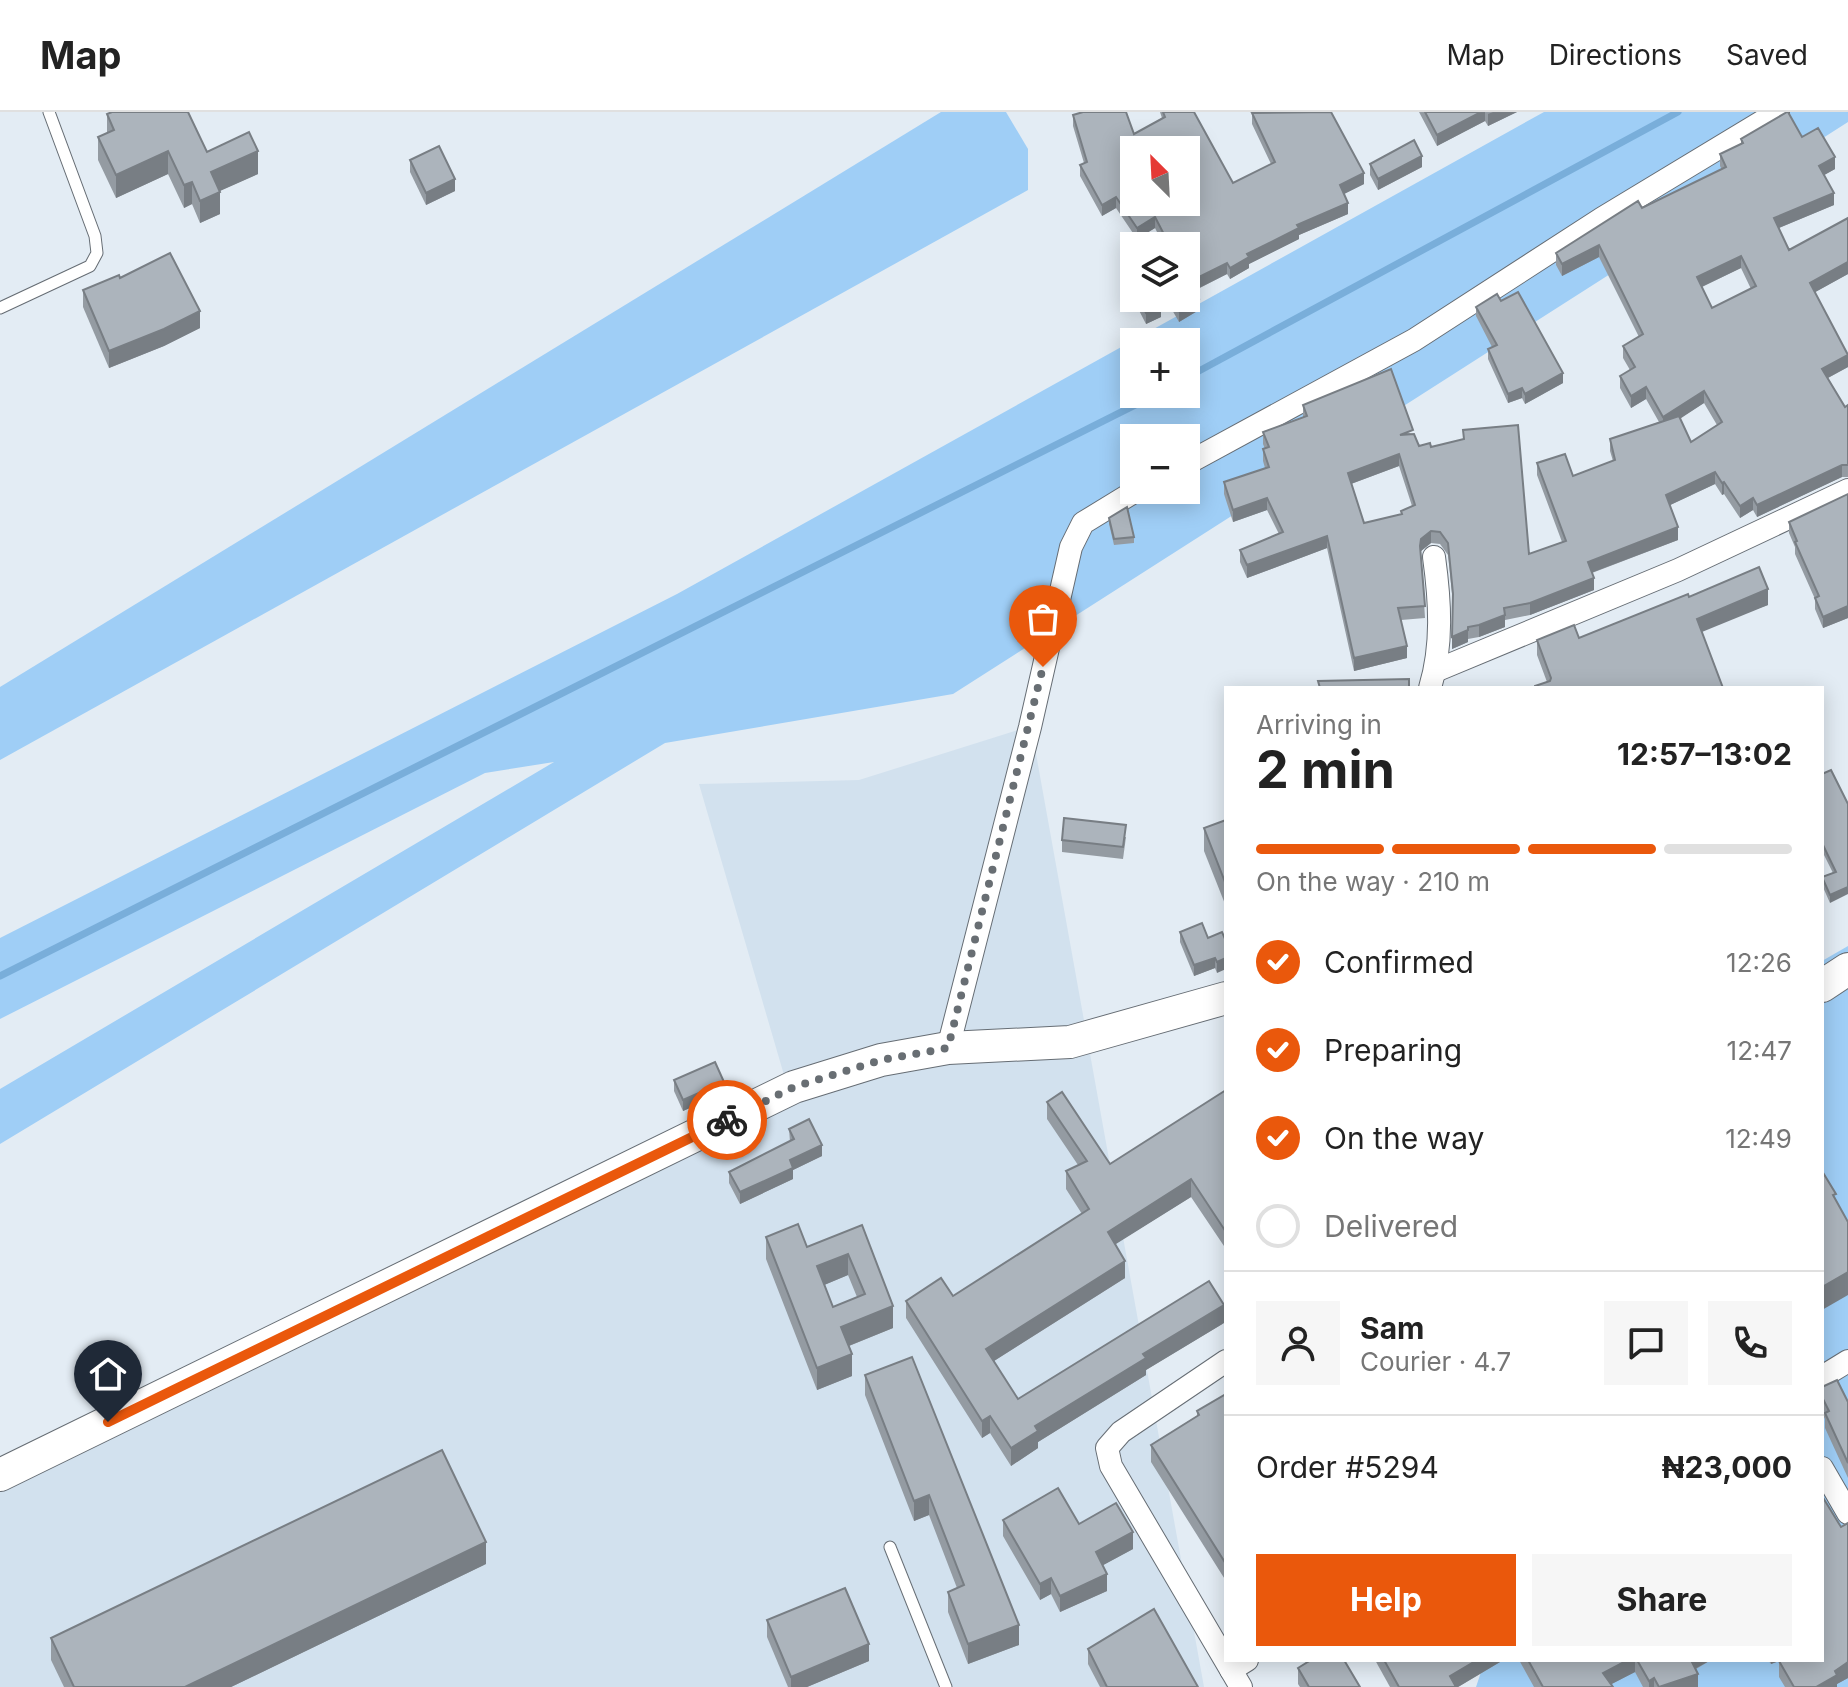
<!DOCTYPE html>
<html lang="en">
<head>
<meta charset="utf-8">
<style>
	:root { --surface:#fff; --page:#f6f6f6; --text:#222; --muted:#767676; --line:#e0e0e0; --accent:#ea580c }
	body { margin:0; font-family:Inter,sans-serif; background:var(--page); color:var(--text); height:100vh; display:flex; flex-direction:column; font-size:30px; white-space:nowrap }
	* { box-sizing:border-box; margin:0 }
	p { font-size:26px; color:var(--muted) }
	.icon { flex:none; width:44px; height:44px; fill:none; stroke:currentColor; stroke-width:2; stroke-linecap:round; stroke-linejoin:round }
	.map { position:relative; flex:1; overflow:hidden }
	.sheet { position:absolute; left:1224px; top:574px; width:600px; height:976px; display:flex; flex-direction:column; background:var(--surface); border-radius:0px; box-shadow:0 4px 20px #0003 }
	.sheet>* { flex:none }
	.needle { width:52px; rotate:336deg }
	.controls { position:absolute; left:1120px; top:24px; display:grid; gap:16px }
	.controls a { display:grid; place-items:center; width:80px; height:80px; border-radius:0px; background:var(--surface); box-shadow:0 4px 20px #0003; font-size:40px }
	.pin { position:absolute; display:grid; place-items:center; width:68px; height:68px; color:#fff; margin:-82px -34px; border-radius:50% 50% 50% 0; rotate:-45deg; box-shadow:0 0 8px #0007 }
	.pin .icon { rotate:45deg }
	.courier { position:absolute; display:grid; place-items:center; width:80px; height:80px; margin:-40px; border:6px solid #ea580c; border-radius:50%; background:#fff; color:#222; box-shadow:0 2px 10px #0007 }
	.head em { font-style:normal; font-weight:700 }
	.head div { display:flex; flex-direction:column-reverse }
	.head { display:flex; align-items:center; justify-content:space-between; height:136px; padding:0 32px }
	h1 { font-size:52px; font-weight:700; line-height:60px }
	.bar { display:grid; grid-template-columns:repeat(4,1fr); gap:12px 8px; align-content:center; height:96px; padding:0 32px }
	.bar i { height:10px; border-radius:6px; background:var(--line) }
	.bar .current { background:var(--accent) }
	.bar p { grid-column:span 4 }
	.line { display:flex; align-items:center; gap:20px; padding:0 32px; border-top:2px solid var(--line) }
	.line div { flex:1 }
	.round { display:grid; place-items:center; flex:none; width:84px; height:84px; border-radius:0px; background:var(--page) }
	ol { padding:0 32px; list-style:none }
	li { display:flex; align-items:center; gap:24px; height:88px }
	li p { margin-inline-start:auto }
	li .icon { padding:8px; border-radius:50%; background:var(--accent); color:#fff; stroke-width:4 }
	li:last-child { color:var(--muted) }
	li i { width:44px; height:44px; border:4px solid var(--line); border-radius:50% }
	.button { display:flex; gap:16px; margin-top:auto; padding:16px 32px }
	.button a { flex:1; height:92px; border-radius:0px; background:var(--accent); color:#fff; font-size:32px; font-weight:700; line-height:92px; text-align:center }
	.button a+a { background:var(--page); color:var(--text) }
	header { display:flex; align-items:center; gap:48px; box-sizing:border-box; height:112px; padding:0 40px; background:var(--surface); border-bottom:2px solid var(--line) }
	header strong { font-size:38px }
	nav { display:flex; gap:44px; margin-inline-start:auto; font-size:28px }
	.map>svg:first-child { display:block }
</style>
</head>
<body>
<header>
<strong>Map</strong>
<nav><a>Map</a><a>Directions</a><a>Saved</a></nav>
</header>
<div class="map">
<svg width="1848" height="1575" viewBox="0 0 1848 1575">
	<rect width="100%" height="100%" fill="#e3ecf4"/>
	<path fill="#d2e1ee" d="M1031 614 1204 1575H0V1376L791 987 699 672 859 668Z"/>
	<g fill="#9fcef6" fill-rule="evenodd">
		<path d="M941 0H1006L1028 37V78L0 648V575Z"/>
		<path d="M1544 0H1848V10L953 582 665 631 0 1032V977L554 650 485 661 0 907V826L677 482ZM1134 230H1186V282H1134ZM1134 326H1186V378H1134Z"/>
		<path d="M1848 834V1575H1476L1485 1548H1822V849Z"/>
	</g>
	<g fill="none" stroke-linecap="round" stroke-linejoin="round">
		<g stroke="#79aeda" stroke-width="7">
			<path d="M1186 266 1678 0"/>
			<path d="M0 864 1157 282"/>
		</g>
		<g stroke="#666d74" stroke-width="13">
			<g id="lane">
				<path d="M0 196 90 154 97 141 95 124 49 0"/>
				<path d="M890 1435 946 1575"/>
			</g>
		</g>
		<g stroke="#666d74" stroke-width="24">
			<g id="street">
				<path d="M1186 352 1414 228 1601 107 1778 0"/>
				<path d="M1435 559 1678 458 1848 378"/>
				<path d="M1430 576C1443 533 1440 488 1434 445"/>
				<path d="M948 936 1030 615 1071 435 1083 411 1137 378"/>
				<path d="M1226 1249 1121 1320 1107 1336 1111 1354 1231 1558"/>
				<path d="M1822 1265 1848 1249"/>
				<path d="M1822 1356 1848 1401"/>
				<path d="M1241 1575 1231 1558 1247 1548"/>
			</g>
		</g>
		<g stroke="#666d74" stroke-width="34">
			<g id="secondary">
				<path d="M1822 874 1848 857"/>
				<path d="M0 1363 794 975 881 948 948 936 1070 930 1226 886"/>
			</g>
		</g>
		<use href="#lane" stroke="#fff" stroke-width="11"/>
		<use href="#street" stroke="#fff" stroke-width="22"/>
		<use href="#secondary" stroke="#fff" stroke-width="32"/>
	</g>
	<g fill="#949ba2" fill-rule="evenodd">
		<path d="M1160 0H1194L1233 71 1271 52 1252 12V1L1364 72 1344 82 1348 102 1299 123V127L1249 152V156L1230 167 1227 162 1194 179 1199 198 1179 210 1167 189V186H1186V134H1164L1155 116 1137 127 1116 96 1102 104 1080 64V53L1084 51 1073 14V3L1134 22 1162 6Z"/>
		<path d="M1419 0H1517L1488 14 1485 9 1437 34Z"/>
		<path d="M107 2 207 40 258 62 219 79 220 102 200 111 192 92 184 96 168 62 116 86 98 48V25L107 21Z"/>
		<path d="M1802 25 1835 57 1824 63 1834 93 1779 116 1789 138 1848 106V162L1815 180 1848 255 1828 266 1845 295 1848 293V365H1842L1757 405 1753 398 1740 406 1724 382 1722 383 1715 372 1670 393 1678 428 1592 461 1594 478 1530 503 1505 508V515L1479 525 1468 527V530L1452 537 1453 491 1448 443 1440 432 1431 431 1421 439V442L1425 506 1401 508 1407 546 1354 559 1327 436 1247 466 1240 450V438L1279 422 1267 398 1233 410 1224 382V370L1265 356 1263 349V337H1265L1263 332V320L1303 305V293L1413 322 1419 334 1431 335 1463 328V318L1529 442 1562 430 1537 363V351L1573 364 1613 349 1610 339V327L1659 310 1646 287 1631 296 1620 276V264L1630 258 1623 246V234L1639 225 1599 145 1562 164 1556 153V141L1642 96 1722 58 1720 54V42L1741 32V27ZM1741 156 1751 177 1712 196 1702 175ZM1704 291 1717 313 1691 330 1680 306ZM1399 354 1412 394 1401 399V402L1364 411 1351 372Z"/>
		<path d="M410 48 455 79 426 93 410 60Z"/>
		<path d="M1370 52 1422 55 1378 78 1370 63Z"/>
		<path d="M1134 162V186H1158L1161 205 1146 212 1128 177V166Z"/>
		<path d="M120 166 200 216 164 234 109 256 83 195V178Z"/>
		<path d="M1501 189 1563 271 1525 292 1522 286 1508 291 1488 247V237L1492 235 1476 204V195Z"/>
		<path d="M1848 382V506L1823 516 1815 497V487L1795 442V435L1789 421V410Z"/>
		<path d="M1109 406 1134 425V431L1114 433 1109 412Z"/>
		<path d="M1689 485 1768 493 1547 570 1537 543V528L1579 526Z"/>
		<path d="M1822 662 1848 692 1830 791 1822 773V765L1833 761 1822 739Z"/>
		<path d="M1226 708 1225 792 1204 739V716Z"/>
		<path d="M1126 725 1123 747 1062 740V728Z"/>
		<path d="M1180 820 1208 826 1222 820 1217 861 1215 856 1194 864 1180 830Z"/>
		<path d="M674 968 724 981 683 999 674 979Z"/>
		<path d="M1226 978V1137L1191 1085 1115 1132 1125 1166 994 1249 1018 1287 1224 1211 1146 1258V1263L1038 1330V1336L1011 1354 990 1321 982 1326 906 1206V1189L953 1184 1082 1102 1066 1077V1059L1078 1053 1047 1007V990L1110 1052Z"/>
		<path d="M789 1017 822 1044 793 1058V1067L740 1092 729 1071V1060L790 1030Z"/>
		<path d="M862 1113 893 1216 849 1234 852 1264 817 1278 766 1147V1125L807 1135ZM848 1163 857 1185 833 1195 824 1173Z"/>
		<path d="M865 1263 1019 1533 968 1552 948 1500V1480L957 1476 929 1403 914 1409 865 1283Z"/>
		<path d="M1822 1275 1848 1290V1366L1825 1316V1307L1822 1301Z"/>
		<path d="M1226 1282V1469L1151 1350V1333L1197 1304V1299Z"/>
		<path d="M1003 1408 1079 1412 1133 1437 1103 1453 1107 1479 1060 1500 1051 1482 1040 1488 1003 1424Z"/>
		<path d="M1848 1411V1566L1837 1572V1575H1785L1779 1565V1549L1781 1548 1771 1552 1768 1548H1822L1841 1415Z"/>
		<path d="M486 1452 231 1575H64L51 1548V1526Z"/>
		<path d="M767 1508 869 1549 807 1575H788L767 1525Z"/>
		<path d="M1088 1537 1198 1575H1100L1088 1552Z"/>
		<path d="M1375 1548H1500V1550L1458 1575H1390Z"/>
		<path d="M1519 1548H1711L1696 1557 1698 1575H1643L1635 1560 1611 1572 1613 1575H1534Z"/>
		<path d="M1298 1556 1360 1575H1300L1298 1572Z"/>
	</g>
	<g fill="#787e84">
		<path d="M1481 0H1485V9L1437 34V23Z"/>
		<path d="M1493 0H1517L1488 14V2Z"/>
		<path d="M168 39V62L116 86V63Z"/>
		<path d="M258 39V62L211 83V60Z"/>
		<path d="M1422 44V55L1378 78V67Z"/>
		<path d="M1835 45V57L1819 66V54Z"/>
		<path d="M1364 61V72L1340 84V73Z"/>
		<path d="M455 67V79L426 93V81Z"/>
		<path d="M192 70V92L184 96V73Z"/>
		<path d="M220 80V102L200 111V89Z"/>
		<path d="M1834 81V93L1774 118V106Z"/>
		<path d="M1116 85V96L1102 104V93Z"/>
		<path d="M1348 91V102L1299 123V127L1249 152V156L1230 167V156L1247 142 1297 113Z"/>
		<path d="M1155 105V116L1137 127V116Z"/>
		<path d="M1599 133V145L1562 164V152Z"/>
		<path d="M1741 144V156L1697 177V165Z"/>
		<path d="M1848 150V162L1810 183V171Z"/>
		<path d="M1227 151V162L1189 181V170Z"/>
		<path d="M1199 187V198L1179 210V199Z"/>
		<path d="M1161 193V205L1146 212V201Z"/>
		<path d="M200 199V216L164 234 109 256V239Z"/>
		<path d="M1848 243V255L1822 269V257Z"/>
		<path d="M1563 261V271L1525 292V282Z"/>
		<path d="M1646 275V287L1631 296V284Z"/>
		<path d="M1522 276V286L1508 291V282Z"/>
		<path d="M1704 279V291L1663 318V305Z"/>
		<path d="M1399 342V354L1348 373V361Z"/>
		<path d="M1842 353V365L1757 405V393Z"/>
		<path d="M1715 360V372L1666 395V383Z"/>
		<path d="M1724 370V382L1722 383V371Z"/>
		<path d="M1267 386V398L1233 410V398Z"/>
		<path d="M1753 386V398L1740 406V394Z"/>
		<path d="M1678 415V428L1588 462V450Z"/>
		<path d="M1431 419V431L1421 439 1420 446 1421 427Z"/>
		<path d="M1327 424V436L1247 466V453Z"/>
		<path d="M1594 466V478L1530 503V491Z"/>
		<path d="M1768 477V493L1697 522V507Z"/>
		<path d="M1848 494V506L1823 516V505Z"/>
		<path d="M1505 503V515L1479 525V513Z"/>
		<path d="M1468 518V530L1452 537V525Z"/>
		<path d="M1407 534V546L1354 559V546Z"/>
		<path d="M1226 769V792H1225V770Z"/>
		<path d="M1848 775V782L1830 791V783Z"/>
		<path d="M1215 846V856L1194 864V853Z"/>
		<path d="M1226 846V857L1217 861V850Z"/>
		<path d="M724 970V981L683 999V988Z"/>
		<path d="M822 1033V1044L793 1058V1067L740 1092V1080L790 1048Z"/>
		<path d="M1191 1067V1085L1108 1137V1120Z"/>
		<path d="M848 1142V1163L817 1176V1154Z"/>
		<path d="M1125 1149V1166L986 1254V1237Z"/>
		<path d="M1848 1160V1183L1822 1198V1175Z"/>
		<path d="M1224 1193V1211L1146 1258V1263L1038 1330V1336L1011 1354V1336L1035 1314 1143 1242Z"/>
		<path d="M893 1194V1216L841 1237V1215Z"/>
		<path d="M852 1242V1264L817 1278V1256Z"/>
		<path d="M990 1304V1321L982 1326V1309Z"/>
		<path d="M929 1383V1403L914 1409V1389Z"/>
		<path d="M1133 1420V1437L1096 1457V1440Z"/>
		<path d="M486 1430V1452L231 1575H185Z"/>
		<path d="M1107 1462V1479L1060 1500V1484Z"/>
		<path d="M1051 1466V1482L1040 1488V1472Z"/>
		<path d="M1019 1513V1533L968 1552V1532Z"/>
		<path d="M869 1532V1549L807 1575H791V1565Z"/>
		<path d="M1477 1548H1500V1550L1458 1575H1450V1564Z"/>
		<path d="M1628 1548H1635V1560L1606 1575 1603 1561Z"/>
		<path d="M1689 1548H1711L1689 1560Z"/>
		<path d="M1771 1548H1782L1771 1552Z"/>
		<path d="M1848 1550V1566L1837 1572V1575H1816L1835 1559Z"/>
		<path d="M1698 1562V1575H1660Z"/>
		<path d="M1654 1566V1575H1649V1569Z"/>
	</g>
	<g fill="#acb4bc" stroke="#787e84" stroke-width="2" fill-rule="evenodd">
		<path d="M112 0H188L207 40 249 20 258 39 211 60 220 80 200 89 192 70 184 73 168 39 116 63 98 25 114 18 107 2Z"/>
		<path d="M1083 0H1126L1134 22 1165 5 1163 0H1194L1233 71 1275 50 1252 1 1331 0 1364 61 1340 73 1348 91 1297 113 1299 116 1247 142 1249 145 1230 156 1227 151 1189 170 1186 164V134H1170L1155 105 1137 116 1116 85 1102 93 1080 53 1087 50 1073 3ZM1134 38H1186V90H1134Z"/>
		<path d="M1425 0H1481L1437 23Z"/>
		<path d="M1787 0H1788L1802 25 1818 16 1835 45 1819 54 1834 81 1774 106 1789 138 1848 106V150L1810 171 1848 243 1822 257 1845 295 1848 293V353H1842L1757 393 1753 386 1740 394 1724 370 1722 371 1715 360 1666 383 1678 415 1588 450 1594 466 1530 491 1504 496 1505 503 1479 513 1468 515V518L1452 525 1453 482 1448 431 1440 420 1431 419 1421 427 1420 434 1425 494 1398 496 1407 534 1354 546 1327 424 1247 453 1240 438 1283 420 1267 386 1233 398 1224 370 1269 355 1263 337 1269 335 1263 320 1307 304 1303 293 1391 257 1413 318 1400 323 1414 322 1419 334 1430 331 1431 335 1464 327 1463 318 1518 313 1529 442 1566 429 1537 351 1565 342 1573 364 1615 348 1610 327 1679 304 1691 330 1722 310 1704 279 1663 305 1646 275 1631 284 1620 264 1635 255 1623 234 1643 222 1599 133 1562 152 1556 141 1638 89 1642 96 1726 55 1720 42 1743 31 1741 27ZM1741 144 1756 174 1712 196 1697 165ZM1399 342 1415 393 1401 399 1402 402 1364 411 1348 361Z"/>
		<path d="M1414 28 1422 44 1378 67 1370 52Z"/>
		<path d="M439 34 455 67 426 81 410 48Z"/>
		<path d="M170 141 200 199 164 217 109 239 83 178 119 163 120 166Z"/>
		<path d="M1134 162V178L1128 166Z"/>
		<path d="M1186 166 1199 187 1179 199 1172 186H1186Z"/>
		<path d="M1518 180 1563 261 1525 282 1522 276 1508 282 1488 237 1497 233 1476 195 1497 182 1501 189Z"/>
		<path d="M1138 186H1158L1161 193 1146 201Z"/>
		<path d="M1848 382V494L1823 505 1815 486 1819 484 1795 430 1797 429 1789 410Z"/>
		<path d="M1127 395 1134 425 1114 427 1109 406Z"/>
		<path d="M1759 455 1768 477 1697 507 1723 576H1535V574L1550 569 1551 566 1537 528 1574 513 1579 526 1688 482 1689 485Z"/>
		<path d="M1409 567V576H1320L1318 569Z"/>
		<path d="M1831 658 1848 692V775L1830 783 1822 765 1836 760 1822 731V662Z"/>
		<path d="M1064 706 1126 713 1123 735 1062 728Z"/>
		<path d="M1226 708V769L1225 770 1204 716Z"/>
		<path d="M1202 811 1208 826 1222 820 1226 829V846L1217 850 1215 846 1194 853 1180 820Z"/>
		<path d="M715 950 724 970 683 988 674 968Z"/>
		<path d="M1226 978V1120L1191 1067 1108 1120 1125 1149 986 1237 1018 1287 1209 1169 1224 1193 1143 1242 1146 1246 1035 1314 1038 1319 1011 1336 990 1304 982 1309 906 1189 941 1166 953 1184 1089 1097 1066 1059 1087 1049 1047 990 1062 980 1110 1052Z"/>
		<path d="M809 1007 822 1033 790 1048 793 1056 740 1080 729 1060 794 1027 789 1017Z"/>
		<path d="M1822 1059 1836 1082 1833 1083 1848 1110V1160L1822 1175Z"/>
		<path d="M798 1112 807 1135 862 1113 893 1194 841 1215 852 1242 817 1256 766 1125ZM848 1142 865 1182 833 1195 817 1154Z"/>
		<path d="M912 1245 1019 1513 968 1532 948 1480 964 1473 929 1383 914 1389 865 1263Z"/>
		<path d="M1837 1268 1848 1290V1351L1825 1301 1829 1299 1822 1285V1275Z"/>
		<path d="M1226 1282V1452L1151 1333 1199 1303 1197 1299Z"/>
		<path d="M442 1338 486 1430 185 1575H74L51 1526Z"/>
		<path d="M1058 1376 1079 1412 1116 1391 1133 1420 1096 1440 1107 1462 1060 1484 1051 1466 1040 1472 1003 1408Z"/>
		<path d="M1822 1384 1841 1415 1848 1411V1550L1835 1559 1837 1563 1816 1575H1794L1779 1549 1782 1548H1822Z"/>
		<path d="M845 1476 869 1532 791 1565 767 1508Z"/>
		<path d="M1154 1497 1198 1575H1107L1088 1537Z"/>
		<path d="M1311 1548H1344L1360 1575H1309L1298 1556Z"/>
		<path d="M1384 1548H1477L1450 1564 1456 1575H1399Z"/>
		<path d="M1528 1548H1628L1603 1561 1613 1575H1543Z"/>
		<path d="M1637 1548H1691L1698 1562 1659 1575 1654 1566 1649 1569Z"/>
	</g>
	<g fill="none" stroke-linecap="round" stroke-linejoin="round">
		<path stroke="#686e73" stroke-width="8" stroke-dasharray="0 14.4" d="M727 1008 794 975 881 948 948 936 1043 555"/>
		<path stroke="#ea580c" stroke-width="10" d="M108 1310 727 1008"/>
	</g>
</svg>
<div class="controls">
<a><svg class="needle" viewBox="-14 -14 28 28"><path d="M0-13l5 13h-10z" fill="#e53935"/><path d="M0 13l5-13h-10z" fill="#767676"/></svg></a>
<a><svg class="icon" aria-label="layers" viewBox="0 0 24 24"><path d="M12 4l9 5-9 5-9-5zM3 14l9 5 9-5"/></svg></a>
<a>+</a>
<a>−</a>
</div>
<div class="pin" style="left:1043px;top:555px;background:#ea580c"><svg class="icon" aria-label="bag" viewBox="0 0 24 24"><path d="M5 8h14l-1 12H6zM9 8a3 3 0 0 1 6 0"/></svg></div>
<div class="pin" style="left:108px;top:1310px;background:#1f2937"><svg class="icon" aria-label="home" viewBox="0 0 24 24"><path d="M3 11l9-7 9 7M6 9v11h12V9"/></svg></div>
<div class="courier" style="left:727px;top:1008px"><svg class="icon" aria-label="bike" viewBox="0 0 24 24"><circle cx="6" cy="16" r="4"/><circle cx="18" cy="16" r="4"/><path d="M6 16l4-8h5l3 8M10 8l3 8H6M13 5h3"/></svg></div>
<section class="sheet">
<div class="head"><div><h1>2 min</h1><p>Arriving in</p></div><em>12:57–13:02</em></div>
<div class="bar"><i class="current"></i><i class="current"></i><i class="current"></i><i></i><p>On the way · 210 m</p></div>
<ol>
<li><svg class="icon" aria-label="check" viewBox="0 0 24 24"><path d="M5 12l5 5 9-10"/></svg>Confirmed<p>12:26</p></li>
<li><svg class="icon" aria-label="check" viewBox="0 0 24 24"><path d="M5 12l5 5 9-10"/></svg>Preparing<p>12:47</p></li>
<li><svg class="icon" aria-label="check" viewBox="0 0 24 24"><path d="M5 12l5 5 9-10"/></svg>On the way<p>12:49</p></li>
<li><i></i>Delivered</li>
</ol>
<div class="line" style="height:144px"><a class="round"><svg class="icon" aria-label="person" viewBox="0 0 24 24"><circle cx="12" cy="8" r="4"/><path d="M4 21q1-7 8-7t8 7"/></svg></a><div><b>Sam</b><p>Courier · 4.7</p></div><a class="round"><svg class="icon" aria-label="chat" viewBox="0 0 24 24"><path d="M4 5h16v11H9l-5 4z"/></svg></a><a class="round"><svg class="icon" aria-label="phone" viewBox="0 0 24 24"><path d="M5 4h4l2 5-3 2q2 4 5 5l2-3 5 2v4C11 20 4 13 5 4z"/></svg></a></div>
<div class="line" style="height:104px"><div>Order #5294</div><b>₦23,000</b></div>
<div class="button"><a>Help</a><a>Share</a></div>
</section>
</div>
</body>
</html>
